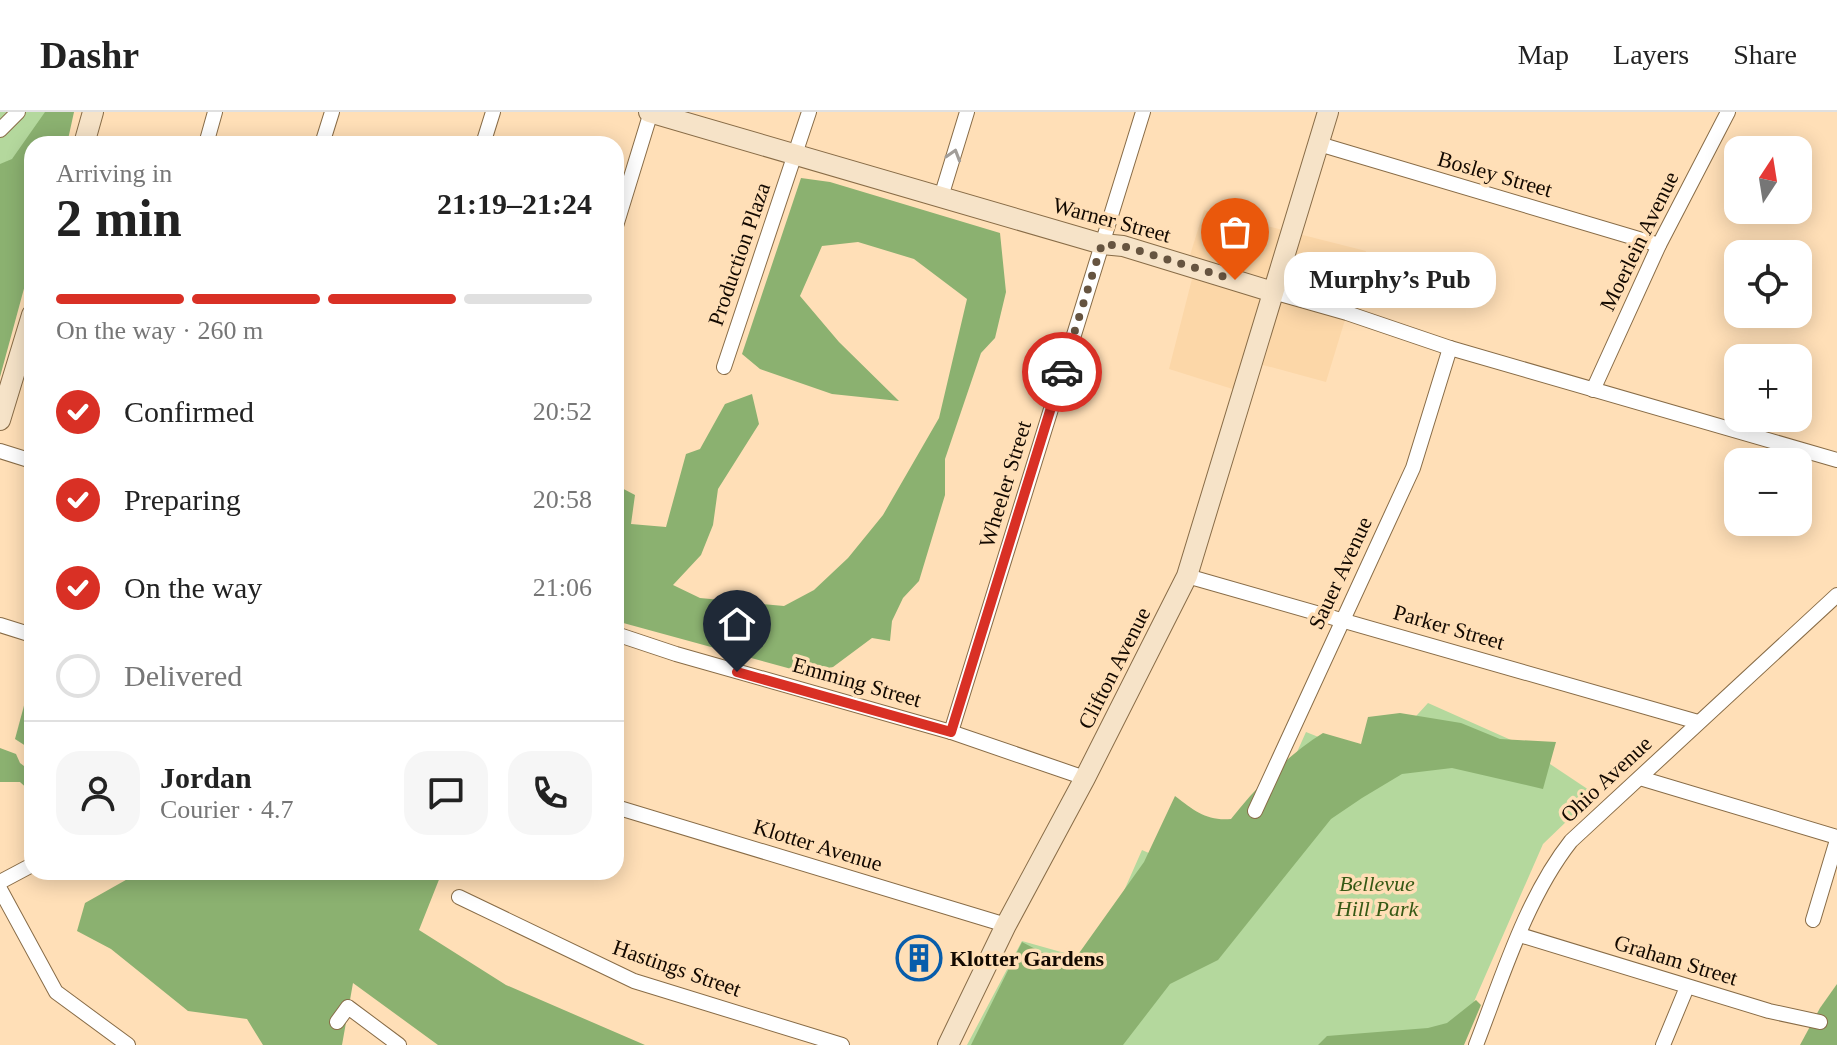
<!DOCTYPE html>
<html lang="en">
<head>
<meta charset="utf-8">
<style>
	:root { --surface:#fff; --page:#f6f6f6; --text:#222; --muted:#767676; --line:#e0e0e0; --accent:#d93025 }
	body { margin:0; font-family:Georgia,serif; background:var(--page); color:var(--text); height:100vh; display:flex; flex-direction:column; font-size:30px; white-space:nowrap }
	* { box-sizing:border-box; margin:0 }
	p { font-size:26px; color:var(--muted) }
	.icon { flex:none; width:44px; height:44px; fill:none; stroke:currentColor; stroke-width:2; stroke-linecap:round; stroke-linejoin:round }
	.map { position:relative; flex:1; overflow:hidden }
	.details { position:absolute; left:24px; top:24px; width:600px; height:744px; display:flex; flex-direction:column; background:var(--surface); border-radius:24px; box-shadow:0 4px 20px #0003 }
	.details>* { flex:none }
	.needle { width:52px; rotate:12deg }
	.fabs { position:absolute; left:1724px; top:24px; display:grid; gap:16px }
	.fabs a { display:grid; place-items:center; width:88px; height:88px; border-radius:16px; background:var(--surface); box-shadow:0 4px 20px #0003; font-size:40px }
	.pin { position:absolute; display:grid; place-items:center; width:68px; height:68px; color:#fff; margin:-82px -34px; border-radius:50% 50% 50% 0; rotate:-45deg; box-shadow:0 0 8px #0007 }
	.pin .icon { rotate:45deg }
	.courier { position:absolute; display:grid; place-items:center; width:80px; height:80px; margin:-40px; border:6px solid #d93025; border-radius:50%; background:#fff; color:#222; box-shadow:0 2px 10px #0007 }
	.bubble { position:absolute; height:56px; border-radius:24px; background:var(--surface); box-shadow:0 4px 20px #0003; font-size:26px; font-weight:700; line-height:56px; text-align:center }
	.overview em { font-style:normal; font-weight:700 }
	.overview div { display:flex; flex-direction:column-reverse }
	.overview { display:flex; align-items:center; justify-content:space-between; height:136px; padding:0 32px }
	h1 { font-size:52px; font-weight:700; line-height:60px }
	.bar { display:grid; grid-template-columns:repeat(4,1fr); gap:12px 8px; align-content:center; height:96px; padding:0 32px }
	.bar i { height:10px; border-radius:6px; background:var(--line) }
	.bar .active { background:var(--accent) }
	.bar p { grid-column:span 4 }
	.line { display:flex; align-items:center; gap:20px; padding:0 32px; border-top:2px solid var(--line) }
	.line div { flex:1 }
	.round { display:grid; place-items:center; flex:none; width:84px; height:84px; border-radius:24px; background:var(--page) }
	ol { padding:0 32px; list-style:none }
	li { display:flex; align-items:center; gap:24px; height:88px }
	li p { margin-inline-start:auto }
	li .icon { padding:8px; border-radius:50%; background:var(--accent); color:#fff; stroke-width:4 }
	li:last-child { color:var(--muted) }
	li i { width:44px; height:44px; border:4px solid var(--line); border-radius:50% }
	header { display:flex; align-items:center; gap:48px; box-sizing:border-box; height:112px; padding:0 40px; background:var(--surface); border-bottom:2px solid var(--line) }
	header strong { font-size:38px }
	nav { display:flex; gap:44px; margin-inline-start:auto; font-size:28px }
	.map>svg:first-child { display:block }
</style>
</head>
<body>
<header>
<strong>Dashr</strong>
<nav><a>Map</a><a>Layers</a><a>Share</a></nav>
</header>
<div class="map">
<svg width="1837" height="933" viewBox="0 0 1837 933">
	<rect width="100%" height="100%" fill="#ffdfb7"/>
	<path fill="#fcd7a8" d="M1204 98 1366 139 1326 270 1252 250 1242 280 1169 257 1192 167 1187 153Z"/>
	<g fill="#b4d89d">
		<path d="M0 0H70L32 32 0 227Z"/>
		<path d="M1428 591 1520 632 1595 682 1543 732 1455 933H967L1022 829 1093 849 1142 738 1203 765 1236 776 1306 620 1376 648Z"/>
	</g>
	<g fill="#8bb170">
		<path d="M45 0H74L67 32H32V147L0 265V52L12 47Z"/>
		<path d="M801 66 830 70 1000 121 1006 180 995 226 981 241 945 347V383L919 469 903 486 892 509 890 529 872 526 833 555 806 561 616 509V373L635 383 631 412 666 415 686 342 700 337 725 292 752 282 759 312 718 377 713 413 701 443 673 473 700 486 784 494 814 478 848 446 883 403 939 306 967 187 914 147 858 130 822 134 800 184 839 230 899 289 832 282 760 257 742 242Z"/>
		<path d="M32 564V638L15 627Z"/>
		<path d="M1400 601 1461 611 1500 627 1556 630 1543 677 1452 656 1402 662 1362 686 1331 707 1218 848 1170 872 1123 933H971L1022 830 1043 841 1072 851 1144 750 1175 684C1195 699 1206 709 1231 707 1255 676 1289 642 1323 621L1361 632 1368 605Z"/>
		<path d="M0 636 16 642 20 651 32 660V681L20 670H0Z"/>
		<path d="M140 760H442L419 818 506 873 645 933H438L353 871 342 933H263L247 907 188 899 111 837 77 819 85 791Z"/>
		<path d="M1837 872V933H1800L1820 896Z"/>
		<path d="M1476 888 1481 893 1464 933H1318L1327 924 1428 916 1447 911Z"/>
	</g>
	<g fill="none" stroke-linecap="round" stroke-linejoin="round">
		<g stroke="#886c47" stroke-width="16">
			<g id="street">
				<path d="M0 18 18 0"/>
				<path d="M206 32 215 0"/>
				<path d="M322 32 332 0"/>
				<path d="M483 32 493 0"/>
				<path d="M1319 32 1659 133"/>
				<path d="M941 85 967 0"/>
				<path d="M616 114 651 0"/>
				<path d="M1273 180 1347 201 1450 236 1837 348"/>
				<path d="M724 255 809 0"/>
				<path d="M1593 278 1659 133 1728 0"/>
				<path d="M0 339 32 349"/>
				<path d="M1187 464 1698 610"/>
				<path d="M0 513 32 523"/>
				<path d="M616 522 676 542 951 620 1085 666"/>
				<path d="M951 620 1143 0"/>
				<path d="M1640 666 1837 725"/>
				<path d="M616 695 1006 813"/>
				<path d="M1255 699 1413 356 1450 236"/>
				<path d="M0 770 32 753"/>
				<path d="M0 777 56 880 128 933"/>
				<path d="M459 785 634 869 842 933"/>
				<path d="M1813 808 1837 728"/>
				<path d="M1520 823 1769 899 1820 910"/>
				<path d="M337 910 348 895 399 933"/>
				<path d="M1476 933C1502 866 1526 786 1571 729L1837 483"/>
				<path d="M1663 933 1687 875"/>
			</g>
		</g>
		<g stroke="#886c47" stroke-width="22">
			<g id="secondary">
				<path d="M649 0 1102 132 1123 134 1273 180"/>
				<path d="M84 32 93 0"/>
				<path d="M0 308 32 203"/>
				<path d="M948 933 1006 813 1085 666 1187 464 1328 0"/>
			</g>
		</g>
		<use href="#street" stroke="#fff" stroke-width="14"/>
		<use href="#secondary" stroke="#f6e3c8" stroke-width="20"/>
	</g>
	<defs><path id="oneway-chevron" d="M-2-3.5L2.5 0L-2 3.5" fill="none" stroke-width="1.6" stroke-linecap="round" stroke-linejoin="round" transform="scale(2)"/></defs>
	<use stroke="#a19d99" href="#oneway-chevron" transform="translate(954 43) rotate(-73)"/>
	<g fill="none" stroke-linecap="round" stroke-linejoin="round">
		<path stroke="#665440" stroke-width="8" stroke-dasharray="0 14.4" d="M1062 260 1102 132 1123 134 1235 168"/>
		<path stroke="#d93025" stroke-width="10" d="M737 560 951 620 1062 260"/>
	</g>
	<defs>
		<g id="building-ring" transform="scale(2.3)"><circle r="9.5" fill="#ffdfb7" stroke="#085dab" stroke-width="1.5"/><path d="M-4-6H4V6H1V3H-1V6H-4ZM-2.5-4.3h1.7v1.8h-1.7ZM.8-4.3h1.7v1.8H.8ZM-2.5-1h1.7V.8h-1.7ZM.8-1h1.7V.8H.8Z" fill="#085dab"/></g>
	</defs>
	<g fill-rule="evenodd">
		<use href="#building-ring" x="919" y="846"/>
	</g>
	<g text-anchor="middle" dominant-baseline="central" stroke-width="7" stroke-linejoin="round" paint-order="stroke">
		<g font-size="22" fill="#130900" stroke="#ffdfb7">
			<text transform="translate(1495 62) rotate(16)">Bosley Street</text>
			<text transform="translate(1112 108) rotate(15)">Warner Street</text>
			<text transform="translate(1639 129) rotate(-64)">Moerlein Avenue</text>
			<text transform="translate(739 142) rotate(-71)">Production Plaza</text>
			<text transform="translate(1005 372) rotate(-73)">Wheeler Street</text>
			<text transform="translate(1340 461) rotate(-65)">Sauer Avenue</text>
			<text transform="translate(1449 515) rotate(16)">Parker Street</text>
			<text transform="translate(1114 556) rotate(-63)">Clifton Avenue</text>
			<text transform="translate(857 570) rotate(16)">Emming Street</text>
			<text transform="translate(1606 667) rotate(-43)">Ohio Avenue</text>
			<text transform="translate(818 733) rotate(17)">Klotter Avenue</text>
			<text transform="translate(1676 848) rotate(17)">Graham Street</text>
			<text transform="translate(677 856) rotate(19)">Hastings Street</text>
		</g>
		<g font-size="22" font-style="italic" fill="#365915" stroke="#ffdfb7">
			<text x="1377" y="771">Bellevue<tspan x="1377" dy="25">Hill Park</tspan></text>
		</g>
		<g font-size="22" font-weight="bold" fill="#130900" stroke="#ffdfb7" text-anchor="start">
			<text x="950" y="846">Klotter Gardens</text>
		</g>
	</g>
</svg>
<div class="fabs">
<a><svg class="needle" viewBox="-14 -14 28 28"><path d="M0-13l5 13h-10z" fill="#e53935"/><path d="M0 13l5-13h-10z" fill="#767676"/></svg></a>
<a><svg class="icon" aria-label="locate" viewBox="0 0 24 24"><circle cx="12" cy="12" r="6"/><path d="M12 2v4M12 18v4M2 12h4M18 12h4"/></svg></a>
<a>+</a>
<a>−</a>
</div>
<div class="pin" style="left:1235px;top:168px;background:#ea580c"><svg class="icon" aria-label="bag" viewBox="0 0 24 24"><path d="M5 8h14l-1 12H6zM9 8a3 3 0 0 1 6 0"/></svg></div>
<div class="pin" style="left:737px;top:560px;background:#1f2937"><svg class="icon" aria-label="home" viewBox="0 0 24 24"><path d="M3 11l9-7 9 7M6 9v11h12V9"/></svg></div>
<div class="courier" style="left:1062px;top:260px"><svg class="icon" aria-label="car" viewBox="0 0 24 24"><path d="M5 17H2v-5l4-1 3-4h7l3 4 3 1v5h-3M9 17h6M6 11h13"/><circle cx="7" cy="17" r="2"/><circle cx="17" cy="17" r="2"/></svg></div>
<div class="bubble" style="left:1284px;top:140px;width:212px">Murphy’s Pub</div>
<section class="details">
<div class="overview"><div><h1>2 min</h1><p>Arriving in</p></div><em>21:19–21:24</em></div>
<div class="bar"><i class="active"></i><i class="active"></i><i class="active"></i><i></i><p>On the way · 260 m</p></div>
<ol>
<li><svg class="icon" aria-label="check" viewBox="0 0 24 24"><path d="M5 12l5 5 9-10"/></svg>Confirmed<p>20:52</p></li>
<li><svg class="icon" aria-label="check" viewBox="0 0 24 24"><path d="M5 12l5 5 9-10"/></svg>Preparing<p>20:58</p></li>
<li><svg class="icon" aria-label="check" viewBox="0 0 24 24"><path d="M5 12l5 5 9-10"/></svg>On the way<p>21:06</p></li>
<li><i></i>Delivered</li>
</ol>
<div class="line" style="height:144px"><a class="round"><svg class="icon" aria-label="person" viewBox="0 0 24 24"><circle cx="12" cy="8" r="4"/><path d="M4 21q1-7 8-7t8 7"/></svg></a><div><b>Jordan</b><p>Courier · 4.7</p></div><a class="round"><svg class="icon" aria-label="chat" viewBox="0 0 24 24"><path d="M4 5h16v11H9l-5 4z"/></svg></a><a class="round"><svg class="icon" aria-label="phone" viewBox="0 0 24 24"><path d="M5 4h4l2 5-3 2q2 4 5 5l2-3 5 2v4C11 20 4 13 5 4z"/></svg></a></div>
</section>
</div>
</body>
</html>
